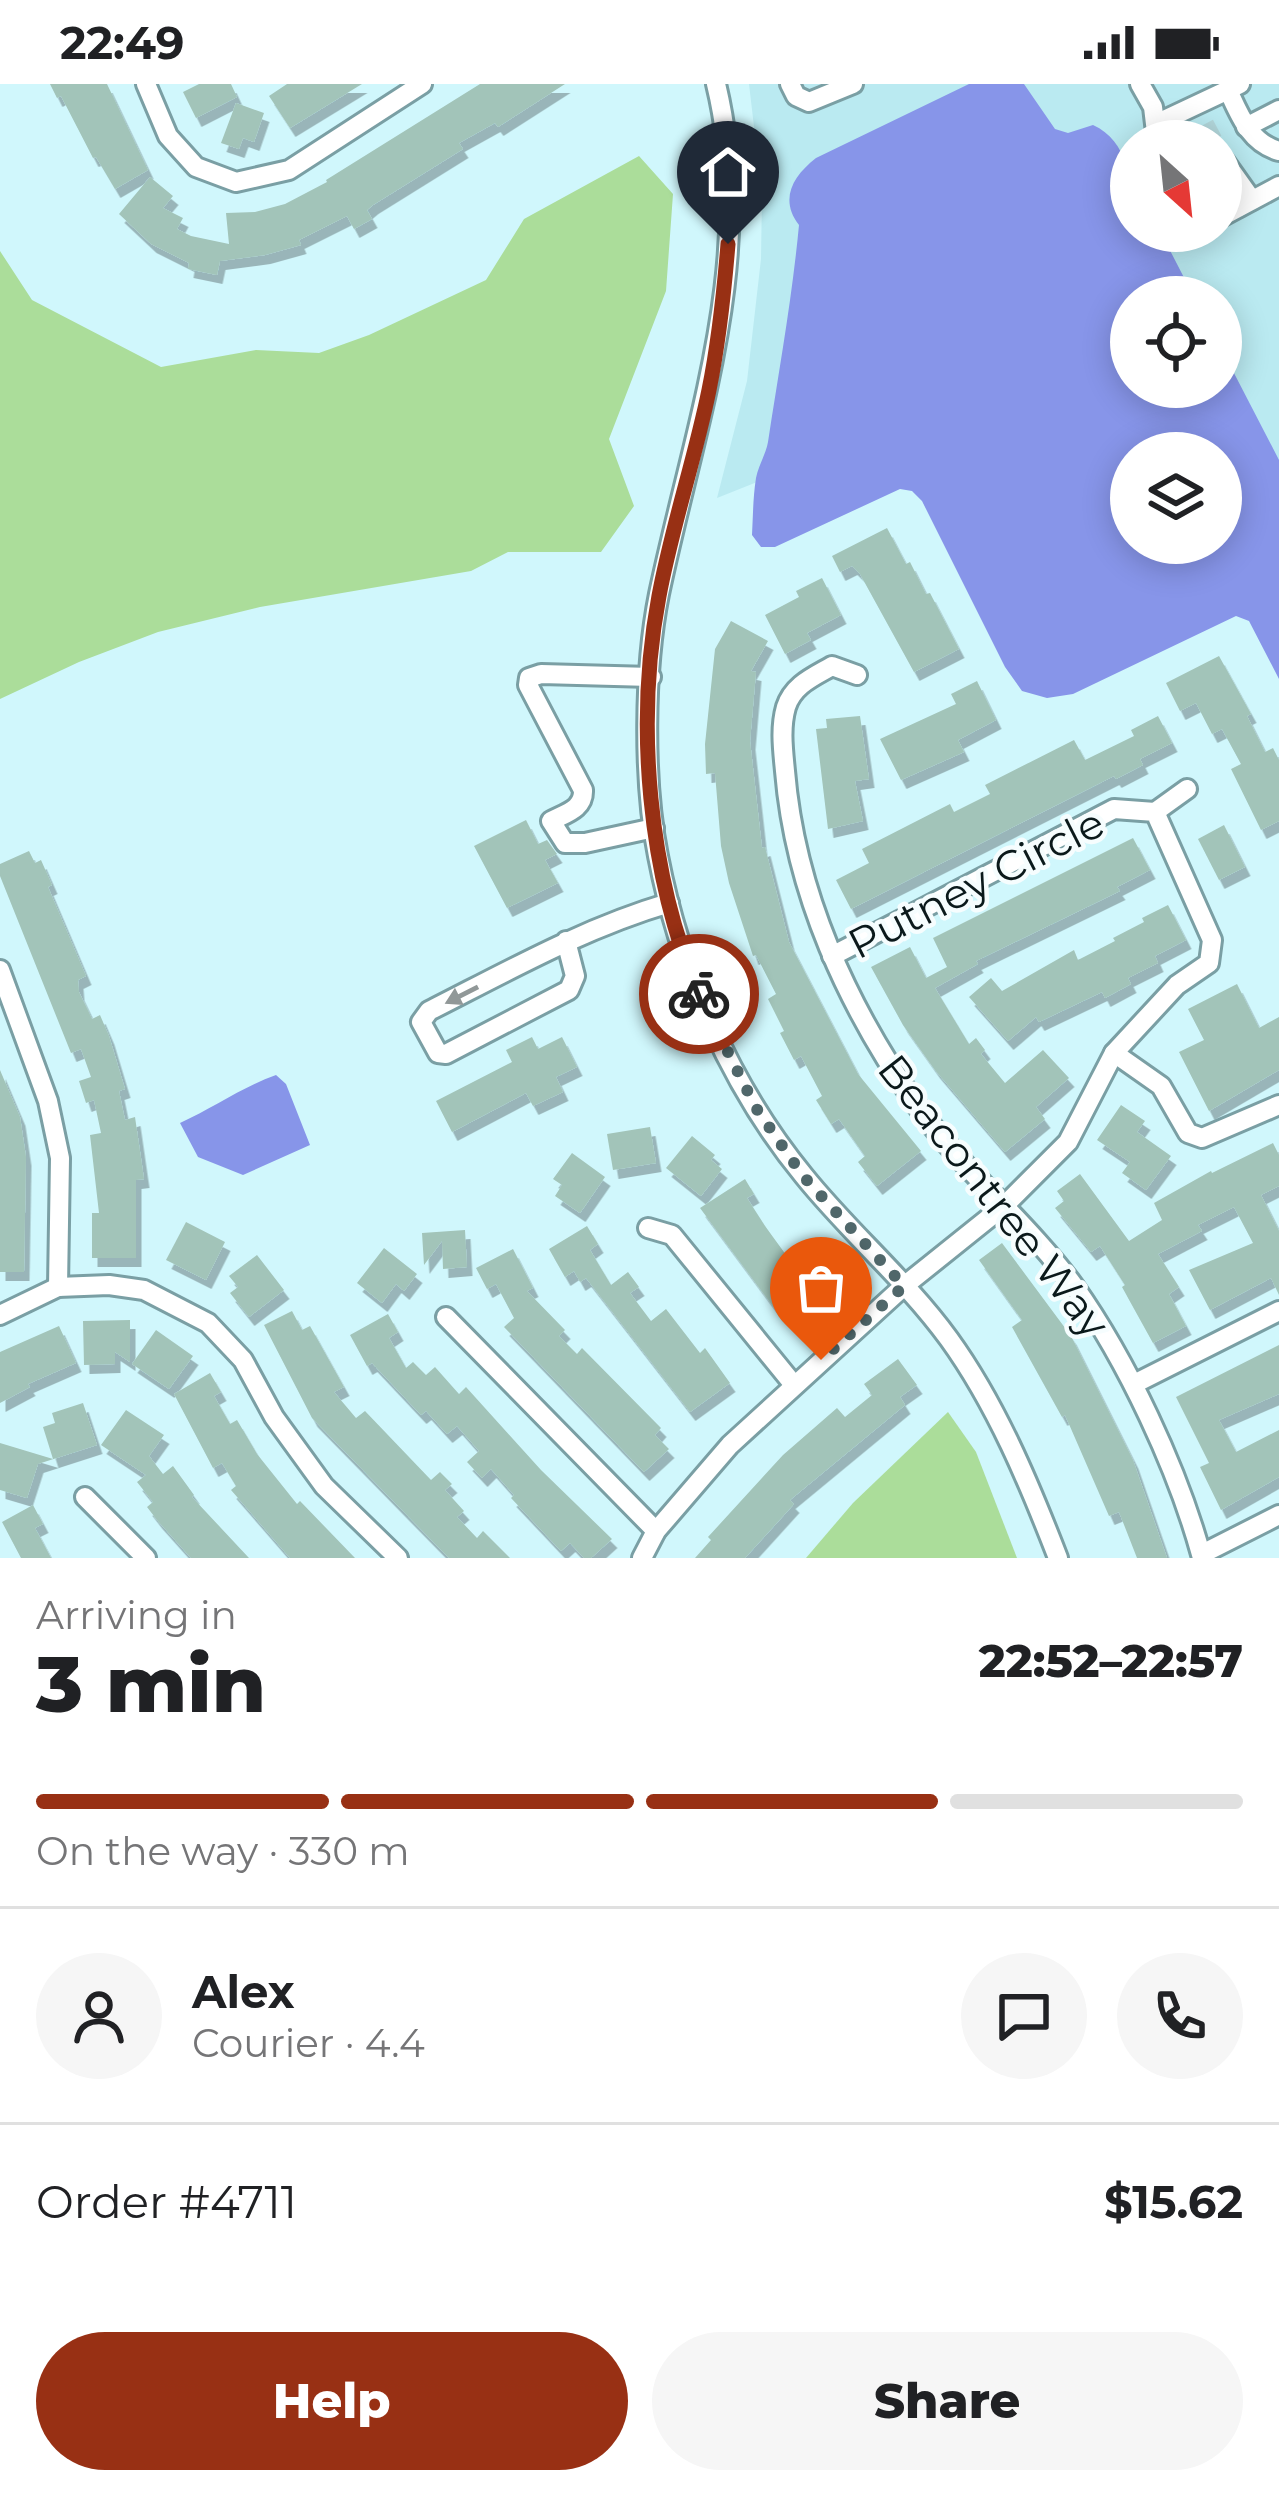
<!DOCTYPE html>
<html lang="en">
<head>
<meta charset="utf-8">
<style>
	:root { --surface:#fff; --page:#f6f6f6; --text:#202124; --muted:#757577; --line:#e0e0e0; --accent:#983014 }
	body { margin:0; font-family:Montserrat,sans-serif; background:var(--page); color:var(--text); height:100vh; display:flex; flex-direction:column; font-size:45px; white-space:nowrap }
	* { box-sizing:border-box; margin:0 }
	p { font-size:39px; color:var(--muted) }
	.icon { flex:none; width:66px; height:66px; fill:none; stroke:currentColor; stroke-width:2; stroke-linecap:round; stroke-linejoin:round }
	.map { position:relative; height:1474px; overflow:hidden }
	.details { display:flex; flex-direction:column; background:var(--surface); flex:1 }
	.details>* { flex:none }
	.needle { width:78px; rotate:153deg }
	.buttons { position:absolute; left:1110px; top:36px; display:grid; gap:24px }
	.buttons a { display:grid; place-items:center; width:132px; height:132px; border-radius:50%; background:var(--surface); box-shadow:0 6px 30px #0003; font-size:60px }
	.pin { position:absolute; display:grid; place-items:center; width:102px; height:102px; color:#fff; margin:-123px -51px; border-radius:50% 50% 50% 0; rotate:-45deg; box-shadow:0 0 12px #0007 }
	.pin .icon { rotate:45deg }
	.courier { position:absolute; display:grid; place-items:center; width:120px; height:120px; margin:-60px; border:9px solid #983014; border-radius:50%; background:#fff; color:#222; box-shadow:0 3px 15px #0007 }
	.overview em { font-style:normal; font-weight:800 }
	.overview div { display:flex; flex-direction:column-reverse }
	.overview { display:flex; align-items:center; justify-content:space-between; height:204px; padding:0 36px }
	h1 { font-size:78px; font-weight:800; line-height:90px }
	.bar { display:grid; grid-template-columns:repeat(4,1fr); gap:18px 12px; align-content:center; height:144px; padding:0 36px }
	.bar i { height:15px; border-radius:9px; background:var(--line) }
	.bar .active { background:var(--accent) }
	.bar p { grid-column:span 4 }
	.line { display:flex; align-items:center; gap:30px; padding:0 36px; border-top:3px solid var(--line) }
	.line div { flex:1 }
	.round { display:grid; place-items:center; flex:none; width:126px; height:126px; border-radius:63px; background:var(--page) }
	.action { display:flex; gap:24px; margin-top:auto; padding:24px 36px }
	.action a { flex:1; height:138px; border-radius:72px; background:var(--accent); color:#fff; font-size:48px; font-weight:800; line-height:138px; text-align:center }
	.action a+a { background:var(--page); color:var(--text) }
	.status { display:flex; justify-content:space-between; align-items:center; height:84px; padding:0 60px; background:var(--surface); direction:ltr }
	.status svg { height:33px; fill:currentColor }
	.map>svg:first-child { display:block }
</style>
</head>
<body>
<div class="status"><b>22:49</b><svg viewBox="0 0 49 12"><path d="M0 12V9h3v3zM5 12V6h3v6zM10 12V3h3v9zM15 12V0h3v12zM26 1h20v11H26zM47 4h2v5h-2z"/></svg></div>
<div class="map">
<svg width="1279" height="1474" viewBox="0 0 1279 1474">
	<defs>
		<filter id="shadow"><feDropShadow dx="5.5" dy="9" stdDeviation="0" flood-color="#0004"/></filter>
	</defs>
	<rect width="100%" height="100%" fill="#d0f7fc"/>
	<path fill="#baeaf1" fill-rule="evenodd" d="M749 0H1279V531L1221 369V213H1131V248L717 414 747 297 761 175 762 111ZM1131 57H1221V147H1131Z"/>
	<g fill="#abdd9a">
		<path d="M639 72 673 110 666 207 609 355 634 422 601 468H508L471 487 260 523 158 548 79 578 0 615V167L32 216 161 283 256 266 319 269 369 251 486 196 524 135Z"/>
		<path d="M948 1328 976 1368 1017 1474H806L853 1419Z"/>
	</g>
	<g fill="#8795e9" fill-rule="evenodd">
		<path d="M969 0H1024L1055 45 1068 49 1093 41C1134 60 1131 108 1131 147H1160L1194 213H1131V303H1221V264L1279 376V595L1249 537 1236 532 1073 610 1047 614 1022 607 1005 583 922 417 912 407 900 405 775 463H761L752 451C753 432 753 413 756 394 758 382 766 370 768 358 779 286 792 215 799 141 779 115 793 92 816 74ZM1131 369H1221V459H1131Z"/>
		<path d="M276 991 286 1000 310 1061 243 1091 198 1073 180 1039C213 1024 242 1003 276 991Z"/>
	</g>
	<g fill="#a2c4b9" filter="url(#shadow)">
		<path d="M50 0H107L148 86 115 105 96 73 93 74 61 12 57 14Z"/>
		<path d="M199 0H231L237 13 196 34 183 8Z"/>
		<path d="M287 0H362L290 44 269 12Z"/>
		<path d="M480 0H565L498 43 495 39 459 59 463 65 373 121 367 126 372 135 354 145 347 132 299 156 301 161 265 171 220 177 217 191 188 185 189 179 151 160 119 130 150 93 173 112 163 124 183 134 177 145 191 152 229 160 226 129 255 128 285 120 327 98 326 96Z"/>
		<path d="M236 19 264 29 254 58 243 54 239 65 221 59Z"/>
		<path d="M887 444 906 480 910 478 926 510 930 509 959 565 914 588 860 490 852 482 840 488 832 472Z"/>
		<path d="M822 494 841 531 807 549 811 556 785 570 765 531 799 513 796 507Z"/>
		<path d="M731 537 768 557 751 587 756 588 750 657 762 764 765 763 789 858 858 990 921 1067 877 1102 858 1078 865 1072 839 1035 831 1040 816 1016 822 1012 801 972 794 976 780 949 784 947 768 915 776 910 756 871 753 872 729 799 721 762 715 689 706 690 705 660 715 565Z"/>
		<path d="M1219 572 1251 630 1247 632 1265 668 1273 664 1279 676V737L1261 746 1231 685 1241 680 1222 645 1212 650 1196 619 1180 627 1166 599Z"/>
		<path d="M977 597 996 636 958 656 964 668 901 696 880 655 956 620 951 610Z"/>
		<path d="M860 632 869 695 855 697 863 737 828 745 816 645 827 644 826 635Z"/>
		<path d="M1158 632 1172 659 1140 675 1143 681 1116 695 1114 692 851 825 836 796 869 779 862 765 950 720 954 728 990 710 985 701 1074 656 1085 676 1134 652 1131 646Z"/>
		<path d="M526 736 538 760 547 756 557 770 545 776 558 799 507 824 474 762Z"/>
		<path d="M1224 741 1245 783 1219 796 1198 755Z"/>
		<path d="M1133 754 1150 786 1117 803 1120 807 976 877 978 880 935 904 969 960 976 954 985 966 981 970 1005 999 1043 966 1069 994 1036 1023 1045 1035 1005 1068 935 986 903 941 871 883 910 863 926 894 947 883 933 854Z"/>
		<path d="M29 767 35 779 41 776 52 801 48 803 86 892 78 896 79 908 92 935 100 931 109 952 125 1005 119 1007 125 1036 135 1033 144 1095 136 1096V1174H92V1129H99L90 1051 101 1049 94 1016 86 1019 79 997 91 993 81 965 71 969 0 792V780Z"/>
		<path d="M1168 821 1186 856 1155 872 1158 879 1128 894 1131 900 1105 914 1102 908 1039 938 1036 933 1008 957 969 913 991 894 1002 907 1074 866 1078 876 1115 857 1113 854 1144 838 1142 834Z"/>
		<path d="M1237 900 1259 944 1279 933V986L1209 1027 1179 968 1204 956 1188 925Z"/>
		<path d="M532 953 538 965 562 953 577 983 556 993 563 1008 533 1022 526 1009 452 1048 436 1017 512 978 506 966Z"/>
		<path d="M0 986 20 1033 26 1073 24 1188H0Z"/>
		<path d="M1121 1021 1145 1037 1137 1048 1171 1072 1146 1106 1122 1089 1130 1078 1097 1056Z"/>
		<path d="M650 1043 656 1079 613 1086 607 1050Z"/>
		<path d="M692 1052 715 1071 711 1076 722 1085 701 1112 666 1084Z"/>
		<path d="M1273 1059 1279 1071V1102L1261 1111 1279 1147V1211L1271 1194 1210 1226 1189 1186 1253 1159 1234 1123 1198 1141 1202 1147 1158 1170 1179 1203 1169 1210 1186 1242 1153 1259 1122 1203 1125 1201 1100 1162 1091 1168 1055 1124 1064 1117 1057 1107 1080 1090 1129 1157 1162 1136 1154 1119 1211 1087 1212 1089Z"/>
		<path d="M572 1069 605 1093 580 1129 555 1112 562 1101 553 1095Z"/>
		<path d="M745 1095 754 1110 747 1114 765 1142 797 1186 806 1180 825 1207 819 1212 825 1221 798 1241 786 1224 778 1229 700 1124Z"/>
		<path d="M186 1138 225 1158 206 1196 166 1176Z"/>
		<path d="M587 1142 598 1160 590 1166 611 1201 628 1188 639 1203 630 1209 651 1237 666 1225 700 1269 705 1264 730 1299 690 1328 586 1194 580 1198 574 1187 565 1193 549 1165Z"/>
		<path d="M465 1146 467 1183 443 1185 442 1157 424 1181 422 1149Z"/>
		<path d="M1002 1159 1071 1252 1133 1376 1167 1474H1137L1119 1428 1109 1432 1065 1331 1062 1333 1012 1243 1022 1236 979 1176Z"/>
		<path d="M384 1164 417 1190 404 1207 396 1200 382 1219 357 1199Z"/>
		<path d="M513 1165 533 1204 527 1207 565 1246 559 1252 577 1270 582 1264 661 1344 655 1351 669 1365 644 1388 504 1243 514 1234 496 1200 487 1205 476 1184Z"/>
		<path d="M257 1171 284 1206 249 1233 230 1209 238 1203 229 1192Z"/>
		<path d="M292 1227 302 1246 310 1242 344 1303 334 1308 356 1334 365 1327 431 1396 440 1388 452 1400 445 1406 464 1427 457 1433 477 1454 483 1447 510 1474H449L312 1334 264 1241Z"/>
		<path d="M388 1230 398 1248 389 1254 406 1284 413 1278 426 1291 435 1283 459 1310 466 1303 541 1386 612 1455 591 1474H584L570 1459 561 1467 511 1414 514 1411 491 1385 482 1394 467 1378 479 1367 457 1342 447 1350 426 1327 421 1331 372 1279 367 1282 350 1251Z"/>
		<path d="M130 1236V1278L115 1268V1280L84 1281 83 1237Z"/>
		<path d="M59 1242 76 1279 28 1300 30 1303 0 1319V1268Z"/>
		<path d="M156 1246 193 1272 169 1305 132 1280Z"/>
		<path d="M1279 1261V1310L1219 1336 1236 1368 1279 1346V1393L1221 1426 1200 1383 1209 1379 1176 1313Z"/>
		<path d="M898 1275 917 1301 900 1313 905 1321 790 1416 794 1420 745 1474H695L711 1456 708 1453 783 1371 837 1324 845 1333 872 1311 864 1300Z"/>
		<path d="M210 1289 221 1308 214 1312 230 1340 237 1336 257 1370 297 1420 300 1417 355 1474H290L231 1406 236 1402 222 1379 213 1384 174 1310Z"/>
		<path d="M83 1319 97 1361 38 1380 27 1414 0 1406V1359L53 1375 43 1343 55 1339 52 1329Z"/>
		<path d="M126 1326 164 1351 149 1372 163 1390 173 1382 194 1411 192 1413 249 1474H191L157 1436 147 1423 153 1418 137 1398 146 1391 101 1361Z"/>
		<path d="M33 1421 43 1440 35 1444 51 1474H21L2 1438Z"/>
	</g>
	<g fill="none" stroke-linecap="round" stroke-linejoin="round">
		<g stroke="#b2d6da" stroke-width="18" stroke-dasharray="18 9" stroke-linecap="butt">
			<path d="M1205 40 1214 57"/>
			<path d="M1188 48 1193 57"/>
		</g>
		<g stroke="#7a9fa4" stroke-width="24">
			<g id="minor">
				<path d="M146 0 168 52 196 83 236 98 289 86 422 0"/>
				<path d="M716 0C758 173 694 343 659 510 644 585 643 697 658 772 680 886 730 1002 804 1092 849 1148 906 1196 949 1255 996 1320 1029 1399 1058 1474"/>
				<path d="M790 0 796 12 809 18 853 0"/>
				<path d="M1140 0 1153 23 1157 57"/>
				<path d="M1240 0 1228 6C1240 32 1250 59 1279 67"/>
				<path d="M1158 39 1228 6"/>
				<path d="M1246 43 1279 26"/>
				<path d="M1225 78 1252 116"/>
				<path d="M1221 106 1239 123"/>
				<path d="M1221 133 1279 102"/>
				<path d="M857 591 832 582C813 593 793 601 786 623 780 644 783 666 785 687 795 809 848 924 918 1023 963 1087 1027 1138 1074 1202 1127 1277 1178 1385 1202 1474"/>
				<path d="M651 593 541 590 529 594 528 601 583 706C584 725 566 729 551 737L565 759H585L654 744"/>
				<path d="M1155 728 1187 705"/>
				<path d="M566 857 575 892 569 906 446 970 438 969 421 938 429 927C508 887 584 844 669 819"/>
				<path d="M0 886 48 1017 60 1074 58 1203"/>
				<path d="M1114 969 1161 1002 1188 1049 1202 1054 1279 1021"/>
				<path d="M648 1144 672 1151 794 1301"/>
				<path d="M0 1231 58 1203 109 1201 144 1206 208 1239 243 1276 274 1333 324 1402 398 1474"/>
				<path d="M446 1233 656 1447"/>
				<path d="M1134 1300 1279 1227"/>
				<path d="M85 1413 146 1474"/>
				<path d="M1202 1470 1279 1431"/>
				<path d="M642 1474 656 1447 730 1361 904 1202 1005 1121 1068 1058 1114 969 1177 901 1209 879 1212 856 1155 728 1114 725 832 872"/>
			</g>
		</g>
		<use href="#minor" stroke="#fff" stroke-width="18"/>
	</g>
	<defs><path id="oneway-solid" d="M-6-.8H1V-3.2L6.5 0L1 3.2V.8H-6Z" transform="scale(3)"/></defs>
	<use fill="#919898" href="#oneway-solid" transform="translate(462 911) rotate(153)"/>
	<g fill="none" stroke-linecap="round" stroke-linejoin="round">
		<path stroke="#50676a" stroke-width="12" stroke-dasharray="0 21.6" d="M699 910 756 1024 803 1092 904 1202 821 1276"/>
		<path stroke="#983014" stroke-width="15" d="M699 910C648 791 635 639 659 512 672 442 695 375 709 306 719 257 724 209 728 160"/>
	</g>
	<g text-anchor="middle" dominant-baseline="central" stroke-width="9" stroke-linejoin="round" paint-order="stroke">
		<g font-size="42" fill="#0b191b" stroke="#f6fdfe">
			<text transform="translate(976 799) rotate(-27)">Putney Circle</text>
			<text transform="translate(994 1112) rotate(52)">Beacontree Way</text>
		</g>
	</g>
</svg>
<div class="buttons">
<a><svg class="needle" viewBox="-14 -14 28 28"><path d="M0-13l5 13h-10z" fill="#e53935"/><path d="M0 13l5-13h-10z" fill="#757577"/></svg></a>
<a><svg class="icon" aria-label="locate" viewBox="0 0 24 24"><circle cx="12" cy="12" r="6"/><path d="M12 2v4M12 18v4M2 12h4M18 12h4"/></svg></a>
<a><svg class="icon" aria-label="layers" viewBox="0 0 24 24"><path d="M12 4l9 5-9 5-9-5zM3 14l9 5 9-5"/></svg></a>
</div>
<div class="pin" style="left:821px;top:1276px;background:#ea580c"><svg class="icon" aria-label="bag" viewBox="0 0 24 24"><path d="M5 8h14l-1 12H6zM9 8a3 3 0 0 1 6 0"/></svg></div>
<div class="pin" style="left:728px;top:160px;background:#1f2937"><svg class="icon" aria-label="home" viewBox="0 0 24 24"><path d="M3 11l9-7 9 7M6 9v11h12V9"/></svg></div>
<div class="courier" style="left:699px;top:910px"><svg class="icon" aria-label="bike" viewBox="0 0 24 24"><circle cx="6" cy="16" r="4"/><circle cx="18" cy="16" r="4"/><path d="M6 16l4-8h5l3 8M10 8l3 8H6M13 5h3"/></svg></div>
</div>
<section class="details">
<div class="overview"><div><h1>3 min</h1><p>Arriving in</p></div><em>22:52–22:57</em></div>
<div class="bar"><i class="active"></i><i class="active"></i><i class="active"></i><i></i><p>On the way · 330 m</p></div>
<div class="line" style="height:216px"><a class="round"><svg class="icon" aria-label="person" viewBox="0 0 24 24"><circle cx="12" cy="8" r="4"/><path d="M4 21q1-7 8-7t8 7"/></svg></a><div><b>Alex</b><p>Courier · 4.4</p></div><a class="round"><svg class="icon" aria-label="chat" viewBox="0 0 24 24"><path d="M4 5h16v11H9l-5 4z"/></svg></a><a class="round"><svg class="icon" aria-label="phone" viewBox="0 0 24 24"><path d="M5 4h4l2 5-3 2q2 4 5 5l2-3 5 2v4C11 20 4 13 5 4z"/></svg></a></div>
<div class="line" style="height:156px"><div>Order #4711</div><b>$15.62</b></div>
<div class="action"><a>Help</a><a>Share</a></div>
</section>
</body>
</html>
